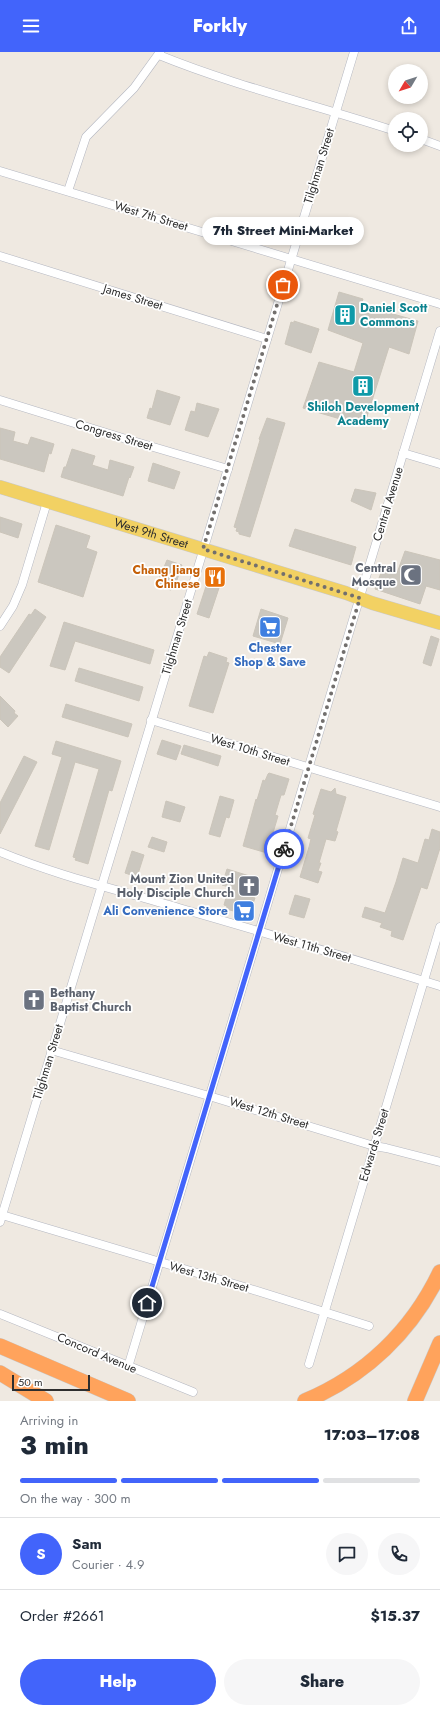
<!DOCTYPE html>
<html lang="en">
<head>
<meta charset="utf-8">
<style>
	:root { --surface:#fff; --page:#f6f6f7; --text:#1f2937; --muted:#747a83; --line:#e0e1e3; --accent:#4264fb }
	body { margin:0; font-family:Jost,sans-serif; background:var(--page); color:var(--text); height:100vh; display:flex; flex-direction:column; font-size:15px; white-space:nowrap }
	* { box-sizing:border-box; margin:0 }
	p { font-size:13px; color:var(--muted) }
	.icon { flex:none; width:22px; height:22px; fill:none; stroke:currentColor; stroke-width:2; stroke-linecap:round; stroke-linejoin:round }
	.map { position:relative; height:1349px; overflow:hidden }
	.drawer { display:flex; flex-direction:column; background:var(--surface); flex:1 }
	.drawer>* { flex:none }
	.needle { width:26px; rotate:231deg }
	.tools { position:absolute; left:388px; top:12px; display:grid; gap:8px }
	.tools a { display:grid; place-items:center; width:40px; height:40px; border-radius:50%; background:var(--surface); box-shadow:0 2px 6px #0003; font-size:20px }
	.scale { position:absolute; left:12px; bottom:10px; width:78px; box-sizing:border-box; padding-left:4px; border:2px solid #2e2e2e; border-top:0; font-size:11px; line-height:14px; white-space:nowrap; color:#2e2e2e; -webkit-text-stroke:3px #fff; paint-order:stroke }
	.pin { position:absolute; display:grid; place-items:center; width:34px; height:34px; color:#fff; margin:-17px; border:2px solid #fff; border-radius:50%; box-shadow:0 1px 4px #0007 }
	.courier { position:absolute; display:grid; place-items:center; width:40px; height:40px; margin:-20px; border:3px solid #4264fb; border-radius:50%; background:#fff; color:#222; box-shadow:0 1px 5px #0007 }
	.bubble { position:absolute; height:28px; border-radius:14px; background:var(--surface); box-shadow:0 2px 6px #0003; font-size:13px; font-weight:800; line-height:28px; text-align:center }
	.overview em { font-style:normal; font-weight:800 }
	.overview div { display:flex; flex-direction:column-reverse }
	.overview { display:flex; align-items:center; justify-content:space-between; height:68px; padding:0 20px }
	h1 { font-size:26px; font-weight:800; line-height:30px }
	.bar { display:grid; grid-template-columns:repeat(4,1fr); gap:6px 4px; align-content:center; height:48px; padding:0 20px }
	.bar i { height:5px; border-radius:3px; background:var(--line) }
	.bar .selected { background:var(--accent) }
	.bar p { grid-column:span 4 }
	.line { display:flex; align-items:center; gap:10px; padding:0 20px; border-top:1px solid var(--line) }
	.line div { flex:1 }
	.round { display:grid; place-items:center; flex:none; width:42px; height:42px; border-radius:21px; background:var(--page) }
	.primary-button { display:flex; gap:8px; margin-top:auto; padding:8px 20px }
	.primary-button a { flex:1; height:46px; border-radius:24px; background:var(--accent); color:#fff; font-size:16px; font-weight:800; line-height:46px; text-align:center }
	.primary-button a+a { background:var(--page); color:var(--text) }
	header { display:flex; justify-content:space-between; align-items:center; height:52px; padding:0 20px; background:var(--accent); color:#fff; font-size:18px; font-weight:800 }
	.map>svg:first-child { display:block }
</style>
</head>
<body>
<header><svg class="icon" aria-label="menu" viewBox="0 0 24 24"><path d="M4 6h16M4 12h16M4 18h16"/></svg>Forkly<svg class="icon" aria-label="share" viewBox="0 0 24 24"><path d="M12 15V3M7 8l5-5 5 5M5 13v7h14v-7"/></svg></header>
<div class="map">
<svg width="440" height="1349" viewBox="0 0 440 1349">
	<rect width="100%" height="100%" fill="#efe9e1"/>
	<g fill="#cbc7bf" stroke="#cbc5ba">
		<path d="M339 240 363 247 361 253 418 269 409 302 389 295 364 374 303 356 319 310 354 320 363 291 328 278Z"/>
		<path d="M294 269 319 277 311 301 285 292 291 270 294 271Z"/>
		<path d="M157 338 180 345 170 373 147 366 150 356 152 357Z"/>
		<path d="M197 351 219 357 208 385 185 378 191 359 195 360Z"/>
		<path d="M267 366 285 371 250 485 239 482V480L236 479 237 476 234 475 260 388 259 387Z"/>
		<path d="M0 376 15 380 13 389 28 393 31 385 54 392 51 402 49 401 44 420 0 407Z"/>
		<path d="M72 397 95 404 92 413 108 418 110 408 134 415 130 426 129 425 123 444 61 425 64 415H66Z"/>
		<path d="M153 411 180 420 174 437 148 429Z"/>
		<path d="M355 437 376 441 371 458 351 449Z"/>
		<path d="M0 465 22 472 18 486 0 480Z"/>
		<path d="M56 473 90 484 86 496 97 500 83 545 38 530Z"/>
		<path d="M295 477 356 495 351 513 289 494Z"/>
		<path d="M405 499 440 508V538L426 534 420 552 375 537 382 518 397 521Z"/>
		<path d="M167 508 182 513 177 528H175L171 538 156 534Z"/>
		<path d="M211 519 223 524 209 566 197 562Z"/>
		<path d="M35 557 46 565 9 621 0 615V605L29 562 31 563Z"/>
		<path d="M261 557 288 566 280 592 253 584Z"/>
		<path d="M64 570 154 598 150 612 75 589 65 618 50 614Z"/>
		<path d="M431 584 439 587 431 614 423 611Z"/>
		<path d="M209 600 227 606 226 610 229 611 213 661 189 654 204 604 207 605Z"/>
		<path d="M79 616 143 635 139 649 75 629Z"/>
		<path d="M0 644 15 659 14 661 18 664 8 675 0 667Z"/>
		<path d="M66 652 132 672 128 685 62 665Z"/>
		<path d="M162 688 181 694 176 708 157 702Z"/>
		<path d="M56 689 121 709 112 739 109 738 88 812 75 808 76 806 73 805 99 717 75 710 49 798 35 794 62 705 52 702Z"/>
		<path d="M184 693 221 704 218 714 181 702Z"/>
		<path d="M24 704 37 710 0 782V751Z"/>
		<path d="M269 721 289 727 284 743H281L275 763 278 764 267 801 243 794 256 747 257 748 263 728 265 729 268 722Z"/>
		<path d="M335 736 336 742 346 745 336 779 338 780 335 789 326 787 319 811H321L318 819 322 820 318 831 300 825 309 795 311 787 308 786 315 763 313 762 321 737 331 740Z"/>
		<path d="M220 744 234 748 229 766 226 765 220 785 209 782Z"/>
		<path d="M166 749 185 755 180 770 162 765Z"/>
		<path d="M432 777 440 780V796L427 837 421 835 403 888 391 884 392 879 380 875 382 871 362 865 365 855 385 861 396 830 403 806 418 811 425 787 429 788Z"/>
		<path d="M152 785 167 790 164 800 148 795Z"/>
		<path d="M132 799 144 803 137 825 125 821Z"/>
		<path d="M227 817 256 826 250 845 255 846 249 863 226 857 227 854 224 853 229 835 222 833Z"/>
		<path d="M295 843 310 847 304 866 289 862Z"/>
	</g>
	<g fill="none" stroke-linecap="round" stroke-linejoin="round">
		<g stroke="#b4b7c1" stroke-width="9">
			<g id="minor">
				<path d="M159 3C235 34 316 53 395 79"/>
				<path d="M421 87 440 94"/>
				<path d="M0 119 440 252"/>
				<path d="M68 139 86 85 134 36 160 0"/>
				<path d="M0 204 267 287"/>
				<path d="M0 348 126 387 228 417"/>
				<path d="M403 401 440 412"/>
				<path d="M0 574 13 554 22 533 47 450"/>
				<path d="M151 668 440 755"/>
				<path d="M0 800C58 824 119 838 179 856 266 881 353 907 440 934"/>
				<path d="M51 998 209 1044 374 1094 386 1096 440 1110"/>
				<path d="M2 1163 241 1234 369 1274"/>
				<path d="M0 1170 354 0"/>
				<path d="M0 1262 193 1340"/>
				<path d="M309 1312 440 875"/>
				<path d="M128 1315 440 279"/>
			</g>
		</g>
		<g stroke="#c9c9c9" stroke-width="14">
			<g id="primary">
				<path id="s1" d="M0 435 346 541 372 551 440 571"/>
			</g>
		</g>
		<g stroke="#c9c9c9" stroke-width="16">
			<g id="motorway">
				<path d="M0 1294 128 1349"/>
				<path d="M0 1321 46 1349"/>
				<path d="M305 1349C365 1324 412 1279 440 1220"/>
				<path d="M415 1349 440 1291"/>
			</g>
		</g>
		<use href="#minor" stroke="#fff" stroke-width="8"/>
		<use href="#primary" stroke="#f2d163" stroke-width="13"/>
		<use href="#motorway" stroke="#ffa35c" stroke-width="15"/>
	</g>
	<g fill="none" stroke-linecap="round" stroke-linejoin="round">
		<path stroke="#726f6d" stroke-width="4" stroke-dasharray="0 7.2" d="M283 233 203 497 360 546 284 797"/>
		<path stroke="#4264fb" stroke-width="5" d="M147 1251 284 797"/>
	</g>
	<defs>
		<g id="building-square" transform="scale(1.15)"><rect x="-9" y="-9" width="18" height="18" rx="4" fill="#0f9aa8" stroke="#fff"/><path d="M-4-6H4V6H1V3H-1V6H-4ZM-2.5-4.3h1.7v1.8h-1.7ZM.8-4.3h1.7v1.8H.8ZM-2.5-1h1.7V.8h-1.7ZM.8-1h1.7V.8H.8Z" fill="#fff"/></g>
		<g id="mosque-square" transform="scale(1.15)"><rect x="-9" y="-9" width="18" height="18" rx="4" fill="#6b7280" stroke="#fff"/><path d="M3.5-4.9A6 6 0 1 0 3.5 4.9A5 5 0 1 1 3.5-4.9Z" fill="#fff"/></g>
		<g id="restaurant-square" transform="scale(1.15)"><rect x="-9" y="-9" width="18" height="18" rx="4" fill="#e8710a" stroke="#fff"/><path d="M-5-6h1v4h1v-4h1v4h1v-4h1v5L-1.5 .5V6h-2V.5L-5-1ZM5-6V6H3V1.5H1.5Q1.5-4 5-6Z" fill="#fff"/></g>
		<g id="supermarket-square" transform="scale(1.15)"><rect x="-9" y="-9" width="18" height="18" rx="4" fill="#3f7fe0" stroke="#fff"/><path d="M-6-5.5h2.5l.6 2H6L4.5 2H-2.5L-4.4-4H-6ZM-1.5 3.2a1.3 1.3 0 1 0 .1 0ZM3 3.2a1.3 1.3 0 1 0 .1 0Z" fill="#fff"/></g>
		<g id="church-square" transform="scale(1.15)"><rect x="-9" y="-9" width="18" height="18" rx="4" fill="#6b7280" stroke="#fff"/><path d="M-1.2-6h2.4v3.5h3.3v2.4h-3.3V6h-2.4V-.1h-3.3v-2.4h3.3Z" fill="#fff"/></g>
	</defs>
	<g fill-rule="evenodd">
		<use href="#building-square" x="345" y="263"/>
		<use href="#building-square" x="363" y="334"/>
		<use href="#mosque-square" x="411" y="523"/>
		<use href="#restaurant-square" x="215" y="525"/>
		<use href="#supermarket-square" x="270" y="575"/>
		<use href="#church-square" x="249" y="834"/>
		<use href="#supermarket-square" x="244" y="859"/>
		<use href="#church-square" x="34" y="948"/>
	</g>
	<g text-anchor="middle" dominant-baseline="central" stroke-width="3.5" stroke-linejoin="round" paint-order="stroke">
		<g font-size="12" fill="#2e2e2e" stroke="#fff">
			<text transform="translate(319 114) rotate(-73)">Tilghman Street</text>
			<text transform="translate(151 164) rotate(17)">West 7th Street</text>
			<text transform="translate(133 245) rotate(17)">James Street</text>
			<text transform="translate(114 383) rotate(17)">Congress Street</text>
			<text transform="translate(388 452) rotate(-73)">Central Avenue</text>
			<text stroke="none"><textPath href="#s1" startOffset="158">West 9th Street</textPath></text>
			<text transform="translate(177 585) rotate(-73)">Tilghman Street</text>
			<text transform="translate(250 698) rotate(17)">West 10th Street</text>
			<text transform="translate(312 895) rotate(16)">West 11th Street</text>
			<text transform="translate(48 1010) rotate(-73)">Tilghman Street</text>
			<text transform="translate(269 1061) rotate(17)">West 12th Street</text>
			<text transform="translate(374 1093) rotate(-73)">Edwards Street</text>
			<text transform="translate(209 1225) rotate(16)">West 13th Street</text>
			<text transform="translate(97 1301) rotate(23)">Concord Avenue</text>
		</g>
		<g font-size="12" font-weight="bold" fill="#0d838f" stroke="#fff" text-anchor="start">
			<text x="360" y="256">Daniel Scott<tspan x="360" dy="14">Commons</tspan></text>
			<text x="363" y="355" text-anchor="middle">Shiloh Development<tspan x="363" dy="14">Academy</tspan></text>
		</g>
		<g font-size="12" font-weight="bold" fill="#5b616d" stroke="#fff" text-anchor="end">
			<text x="396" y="516">Central<tspan x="396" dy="14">Mosque</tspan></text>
			<text x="234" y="827">Mount Zion United<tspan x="234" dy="14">Holy Disciple Church</tspan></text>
			<text x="50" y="941" text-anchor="start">Bethany<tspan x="50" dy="14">Baptist Church</tspan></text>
		</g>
		<g font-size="12" font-weight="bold" fill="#c56008" stroke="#fff" text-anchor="end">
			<text x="200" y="518">Chang Jiang<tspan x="200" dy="14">Chinese</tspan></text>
		</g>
		<g font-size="12" font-weight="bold" fill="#366cbe" stroke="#fff">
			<text x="270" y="596">Chester<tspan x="270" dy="14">Shop &amp; Save</tspan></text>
			<text x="228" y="859" text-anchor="end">Ali Convenience Store</text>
		</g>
	</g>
</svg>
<div class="tools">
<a><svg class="needle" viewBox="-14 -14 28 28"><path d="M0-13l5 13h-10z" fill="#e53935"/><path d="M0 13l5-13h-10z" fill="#747a83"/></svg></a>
<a><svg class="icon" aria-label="locate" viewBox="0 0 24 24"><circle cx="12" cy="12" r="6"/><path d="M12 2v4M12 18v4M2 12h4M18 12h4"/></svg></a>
</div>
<div class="scale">50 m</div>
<div class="pin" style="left:283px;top:233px;background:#ea580c"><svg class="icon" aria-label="bag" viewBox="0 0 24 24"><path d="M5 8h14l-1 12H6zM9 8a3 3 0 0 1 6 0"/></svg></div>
<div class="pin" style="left:147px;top:1251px;background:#1f2937"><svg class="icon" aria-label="home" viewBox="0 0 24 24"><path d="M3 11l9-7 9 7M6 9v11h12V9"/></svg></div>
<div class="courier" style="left:284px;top:797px"><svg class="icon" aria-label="bike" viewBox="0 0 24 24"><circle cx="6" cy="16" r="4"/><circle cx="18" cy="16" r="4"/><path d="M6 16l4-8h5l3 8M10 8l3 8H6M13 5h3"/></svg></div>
<div class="bubble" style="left:202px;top:165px;width:162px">7th Street Mini-Market</div>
</div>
<section class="drawer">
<div class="overview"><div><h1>3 min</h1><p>Arriving in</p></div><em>17:03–17:08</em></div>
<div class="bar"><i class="selected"></i><i class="selected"></i><i class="selected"></i><i></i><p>On the way · 300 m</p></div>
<div class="line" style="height:72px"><b class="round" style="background:var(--accent);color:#fff">S</b><div><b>Sam</b><p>Courier · 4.9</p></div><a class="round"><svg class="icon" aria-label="chat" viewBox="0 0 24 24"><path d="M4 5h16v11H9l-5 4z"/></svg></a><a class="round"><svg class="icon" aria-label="phone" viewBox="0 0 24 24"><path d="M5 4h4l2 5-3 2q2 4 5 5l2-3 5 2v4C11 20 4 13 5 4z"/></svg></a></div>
<div class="line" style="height:52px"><div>Order #2661</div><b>$15.37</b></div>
<div class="primary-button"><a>Help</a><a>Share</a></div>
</section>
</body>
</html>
